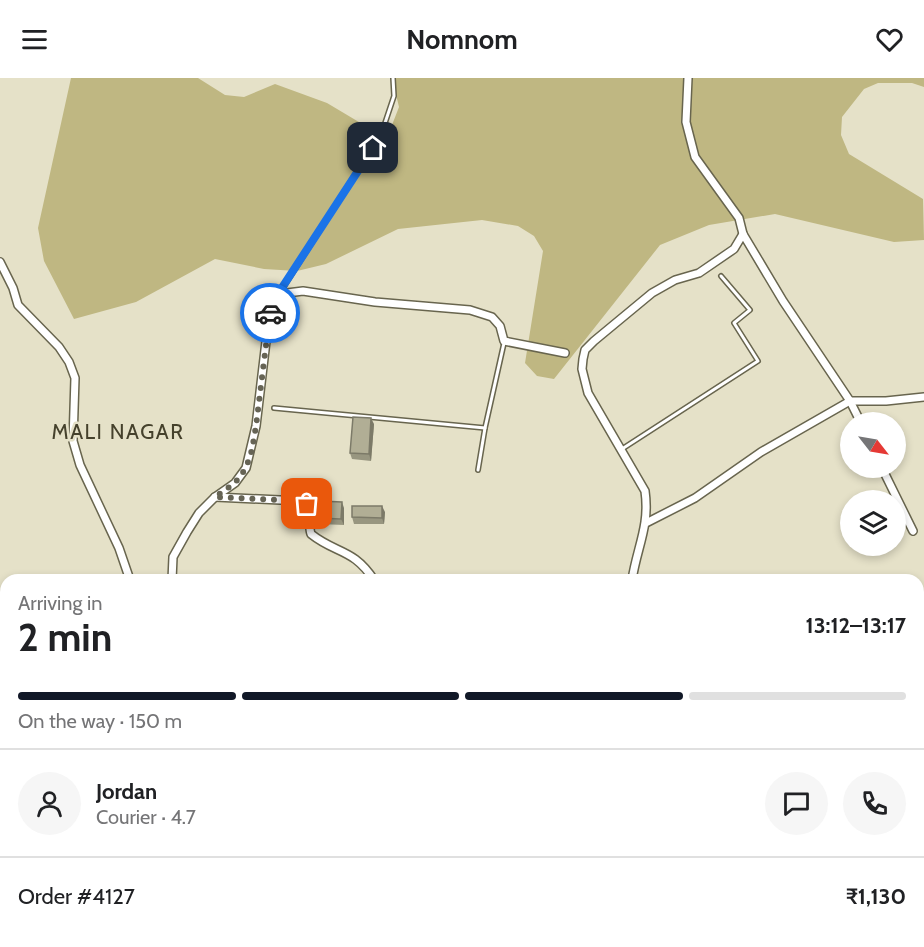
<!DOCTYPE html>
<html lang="en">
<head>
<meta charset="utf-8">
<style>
	:root { --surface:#fff; --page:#f6f6f6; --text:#202124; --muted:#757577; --line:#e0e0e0; --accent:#111827 }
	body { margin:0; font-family:Cabin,sans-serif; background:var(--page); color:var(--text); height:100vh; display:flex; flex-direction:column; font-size:22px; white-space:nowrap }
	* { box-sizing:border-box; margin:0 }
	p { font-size:20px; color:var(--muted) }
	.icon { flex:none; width:33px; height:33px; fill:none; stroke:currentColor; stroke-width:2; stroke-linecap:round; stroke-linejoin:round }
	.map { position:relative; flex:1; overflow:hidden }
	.panel { position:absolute; left:0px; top:496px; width:924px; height:374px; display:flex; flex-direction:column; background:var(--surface); border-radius:18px 18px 0 0; box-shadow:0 3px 9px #0003 }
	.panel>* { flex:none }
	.needle { width:39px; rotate:121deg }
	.fabs { position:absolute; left:840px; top:334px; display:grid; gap:12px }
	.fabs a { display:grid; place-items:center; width:66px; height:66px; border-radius:50%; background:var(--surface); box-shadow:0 3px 9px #0003; font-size:30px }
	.pin { position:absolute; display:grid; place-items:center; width:51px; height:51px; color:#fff; margin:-26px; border-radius:12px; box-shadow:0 3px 9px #0006 }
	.courier { position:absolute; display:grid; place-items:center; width:60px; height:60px; margin:-30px; border:4px solid #1a73e8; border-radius:50%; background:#fff; color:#222; box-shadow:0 2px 8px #0007 }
	.summary em { font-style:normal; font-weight:700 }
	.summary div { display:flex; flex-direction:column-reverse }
	.summary { display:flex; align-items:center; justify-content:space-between; height:102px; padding:0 18px }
	h1 { font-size:39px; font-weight:700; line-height:45px }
	.bar { display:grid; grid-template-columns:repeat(4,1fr); gap:9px 6px; align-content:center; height:72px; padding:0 18px }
	.bar i { height:8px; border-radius:4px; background:var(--line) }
	.bar .active { background:var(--accent) }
	.bar p { grid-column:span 4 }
	.line { display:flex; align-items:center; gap:15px; padding:0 18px; border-top:2px solid var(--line) }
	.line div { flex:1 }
	.round { display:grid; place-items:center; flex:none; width:63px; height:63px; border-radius:32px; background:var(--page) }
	header { display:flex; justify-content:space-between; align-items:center; height:78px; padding:0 18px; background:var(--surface); font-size:27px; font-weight:700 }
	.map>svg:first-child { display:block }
</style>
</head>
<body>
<header><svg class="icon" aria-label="menu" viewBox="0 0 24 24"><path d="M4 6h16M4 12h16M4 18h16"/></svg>Nomnom<svg class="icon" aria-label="heart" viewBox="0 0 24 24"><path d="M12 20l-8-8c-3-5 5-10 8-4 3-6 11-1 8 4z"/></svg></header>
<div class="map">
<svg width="924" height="869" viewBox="0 0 924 869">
	<rect width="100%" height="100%" fill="#e5e1c8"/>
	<path fill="#bfb782" d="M71 0H198L225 17 244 19 275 6 327 25 374 53 392 47 399 29 392 0H924V9L912 5H878L864 11 842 39 841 57 849 76 923 121 924 162 894 164 775 136 709 147 660 167 554 301 537 298 525 285 543 173 534 158 518 148 482 142 398 151 326 186 297 193 264 191 215 181 136 224 74 241 44 183 38 150Z"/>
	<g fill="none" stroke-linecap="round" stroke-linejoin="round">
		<g stroke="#68654e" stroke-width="6">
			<g id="lane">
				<path d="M280 215 382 54 394 18 393 0"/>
				<path d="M274 330 485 350"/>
				<path d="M622 371 758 283 734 245 750 232 721 198"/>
				<path d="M478 392 485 350 504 265"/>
				<path d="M343 864 344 869"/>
				<path d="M469 864 472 869"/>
			</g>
		</g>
		<g stroke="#68654e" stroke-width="10">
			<g id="street">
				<path d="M688 0 686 44 695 79 739 140 743 156 783 223 850 323 861 345"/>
				<path d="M0 184 13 210 18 227 59 269 69 284 75 300 73 363 80 387 119 470 130 502"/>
				<path d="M882 390 913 453"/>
				<path d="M215 419 301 423C315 430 307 444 311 456 336 476 353 470 374 502"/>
				<path d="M646 445 695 420 761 374 850 323H886L924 319"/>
				<path d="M172 502 173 479 187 454 199 435 215 419 235 405 246 390 256 348 269 238 274 222 279 216 303 213 375 224 470 232 492 239 500 248 504 263 565 275"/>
				<path d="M632 502C637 469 650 448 645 413L588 315 582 291 583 281 585 272 594 263 652 215 675 202 699 195 734 171 743 156"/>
				<path d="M770 869 773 864"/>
				<path d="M886 869V864"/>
			</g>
		</g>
		<g stroke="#68654e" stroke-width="12">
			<g id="secondary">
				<path d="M918 689H924"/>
				<path d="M126 864 133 869"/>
				<path d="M75 869 80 864"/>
				<path d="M595 869V864"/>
			</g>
		</g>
		<use href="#lane" stroke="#fff" stroke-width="3"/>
		<use href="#street" stroke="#fff" stroke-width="7"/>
		<use href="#secondary" stroke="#fff" stroke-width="9"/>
	</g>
	<g fill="#989680">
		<path d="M374 346 371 383 352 381 350 375Z"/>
		<path d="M344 430V447L319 446 317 440Z"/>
		<path d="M385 434 384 446H354L352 439Z"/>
	</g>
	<g fill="#7c7a68">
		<path d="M371 340 374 346 371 383 369 376Z"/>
		<path d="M342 424 344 430V447L341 441Z"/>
		<path d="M382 428 385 434 384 446 382 440Z"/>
		<path d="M3 844 6 853 0 866V850Z"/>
		<path d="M389 864H391L393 869H388Z"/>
		<rect x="544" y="864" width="3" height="5"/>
		<path d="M617 864H624L618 869H613V867Z"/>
	</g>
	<g fill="#b1ae95" stroke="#7c7a68" stroke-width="1.5">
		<path d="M353 339 371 340 369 376 350 375Z"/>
		<path d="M318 423 342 424 341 441 317 440Z"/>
		<path d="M352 428H382V440L352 439Z"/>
		<path d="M0 815 6 817V846L3 844 0 850Z"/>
		<path d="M350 864H389L388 869H357L349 868Z"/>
		<path d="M448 864H468L470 867 468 868 469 869H440Z"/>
		<rect x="520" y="864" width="24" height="5"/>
		<path d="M610 864H617L613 867Z"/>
		<path d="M625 866 631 869H623Z"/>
	</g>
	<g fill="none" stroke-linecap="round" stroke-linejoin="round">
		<path stroke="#666455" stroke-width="6" stroke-dasharray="0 10.8" d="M270 235 256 348 252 372 246 390 235 405 215 419 301 423 307 426"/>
		<path stroke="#1a73e8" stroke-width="8" d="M270 235 274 222 373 70"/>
	</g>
	<g text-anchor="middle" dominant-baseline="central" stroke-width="5" stroke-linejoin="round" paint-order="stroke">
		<g font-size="21" letter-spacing="1.5" fill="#45412c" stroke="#e5e1c8">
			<text x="118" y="353">MALI NAGAR</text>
		</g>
	</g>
</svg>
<div class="fabs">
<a><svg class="needle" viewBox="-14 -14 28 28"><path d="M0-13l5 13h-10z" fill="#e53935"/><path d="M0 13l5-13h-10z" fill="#757577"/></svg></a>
<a><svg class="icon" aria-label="layers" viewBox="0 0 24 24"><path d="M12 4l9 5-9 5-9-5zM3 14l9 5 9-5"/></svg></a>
</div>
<div class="pin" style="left:307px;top:426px;background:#ea580c"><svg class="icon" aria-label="bag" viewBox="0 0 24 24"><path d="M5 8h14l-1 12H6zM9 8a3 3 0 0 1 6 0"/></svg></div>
<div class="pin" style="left:373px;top:70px;background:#1f2937"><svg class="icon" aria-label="home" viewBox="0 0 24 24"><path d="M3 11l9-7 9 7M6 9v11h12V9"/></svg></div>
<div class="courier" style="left:270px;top:235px"><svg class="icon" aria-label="car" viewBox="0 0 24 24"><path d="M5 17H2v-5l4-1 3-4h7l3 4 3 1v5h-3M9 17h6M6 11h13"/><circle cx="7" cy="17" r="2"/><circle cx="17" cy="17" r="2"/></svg></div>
<section class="panel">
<div class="summary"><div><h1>2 min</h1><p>Arriving in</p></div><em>13:12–13:17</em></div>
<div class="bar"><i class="active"></i><i class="active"></i><i class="active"></i><i></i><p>On the way · 150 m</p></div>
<div class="line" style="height:108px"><a class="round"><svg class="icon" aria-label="person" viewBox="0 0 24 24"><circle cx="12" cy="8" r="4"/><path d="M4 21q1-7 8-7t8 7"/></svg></a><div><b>Jordan</b><p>Courier · 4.7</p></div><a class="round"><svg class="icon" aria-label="chat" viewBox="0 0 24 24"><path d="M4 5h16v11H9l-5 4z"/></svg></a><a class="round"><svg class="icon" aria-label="phone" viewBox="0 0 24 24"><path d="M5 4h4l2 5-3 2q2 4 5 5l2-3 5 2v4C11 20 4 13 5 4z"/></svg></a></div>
<div class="line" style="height:78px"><div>Order #4127</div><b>₹1,130</b></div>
</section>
</div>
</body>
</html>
